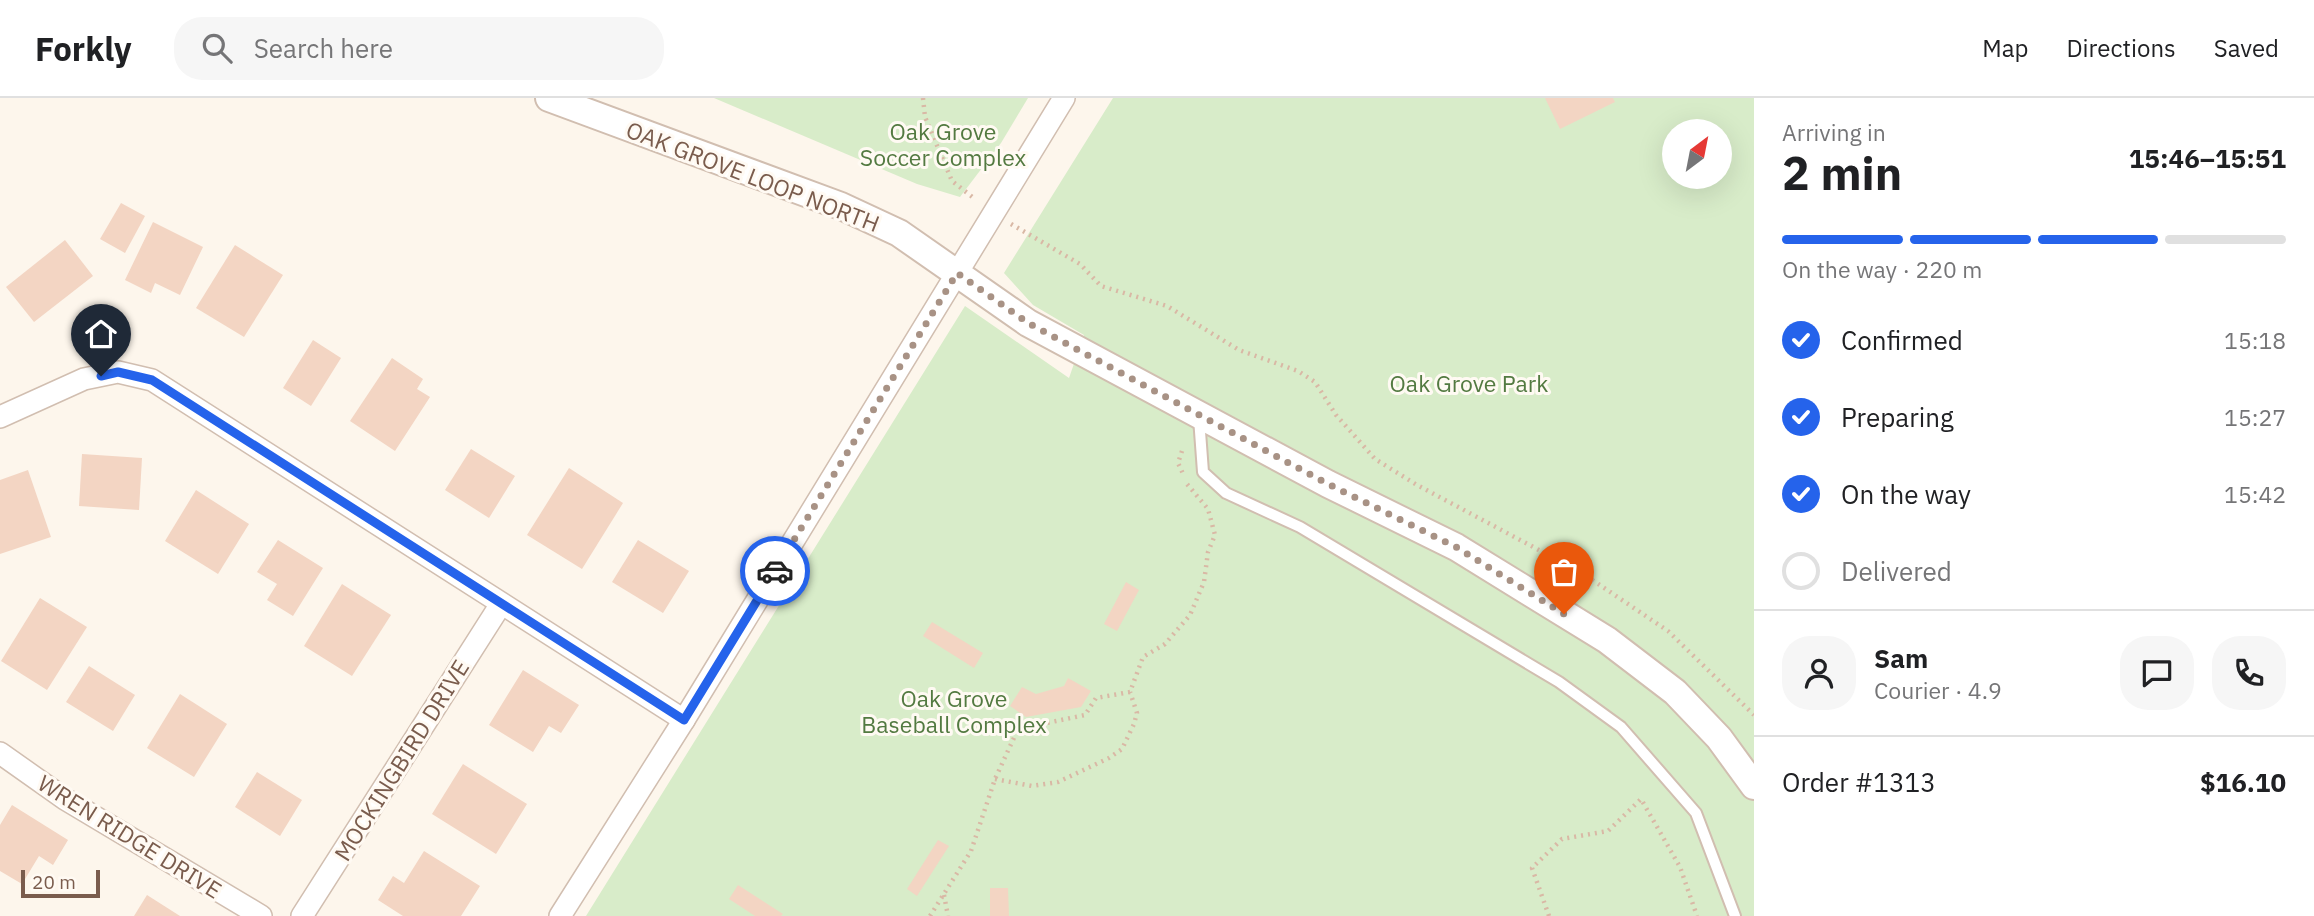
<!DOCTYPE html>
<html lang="en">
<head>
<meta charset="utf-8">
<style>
	:root { --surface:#fff; --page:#f6f6f6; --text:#202124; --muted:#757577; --line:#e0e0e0; --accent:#2563eb }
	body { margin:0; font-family:"IBM Plex Sans",sans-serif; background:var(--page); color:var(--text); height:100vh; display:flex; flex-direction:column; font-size:26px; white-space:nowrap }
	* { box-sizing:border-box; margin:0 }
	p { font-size:23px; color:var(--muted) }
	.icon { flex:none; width:38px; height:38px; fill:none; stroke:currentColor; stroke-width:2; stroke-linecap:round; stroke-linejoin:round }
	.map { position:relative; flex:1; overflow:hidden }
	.side { display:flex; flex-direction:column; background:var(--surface); width:560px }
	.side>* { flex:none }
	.needle { width:46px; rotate:32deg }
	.buttons { position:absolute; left:1662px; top:21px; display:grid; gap:14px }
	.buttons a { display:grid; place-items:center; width:70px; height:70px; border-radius:50%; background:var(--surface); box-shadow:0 7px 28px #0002; font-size:35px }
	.scale { position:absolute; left:21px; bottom:18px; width:79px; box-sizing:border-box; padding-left:7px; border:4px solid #7a5c4d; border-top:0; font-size:19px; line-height:24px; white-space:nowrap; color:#7a5c4d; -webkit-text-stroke:5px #fffaf3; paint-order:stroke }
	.pin { position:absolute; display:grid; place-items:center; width:60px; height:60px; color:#fff; margin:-72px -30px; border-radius:50% 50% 50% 0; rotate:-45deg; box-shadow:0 0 7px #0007 }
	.pin .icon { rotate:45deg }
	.courier { position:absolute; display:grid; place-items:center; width:70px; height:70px; margin:-35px; border:5px solid #2563eb; border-radius:50%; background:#fff; color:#222; box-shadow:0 2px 9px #0007 }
	.headline em { font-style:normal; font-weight:700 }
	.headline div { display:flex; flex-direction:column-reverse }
	.headline { display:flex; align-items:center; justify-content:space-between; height:119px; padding:0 28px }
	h1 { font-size:46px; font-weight:700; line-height:52px }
	.bar { display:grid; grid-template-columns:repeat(4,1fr); gap:10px 7px; align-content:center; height:84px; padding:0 28px }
	.bar i { height:9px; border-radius:5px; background:var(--line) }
	.bar .selected { background:var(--accent) }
	.bar p { grid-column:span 4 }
	.line { display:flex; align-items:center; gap:18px; padding:0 28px; border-top:2px solid var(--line) }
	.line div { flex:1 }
	.round { display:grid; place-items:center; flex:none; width:74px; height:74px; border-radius:28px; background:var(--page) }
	ol { padding:0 28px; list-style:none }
	li { display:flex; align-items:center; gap:21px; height:77px }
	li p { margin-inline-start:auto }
	li .icon { padding:7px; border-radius:50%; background:var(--accent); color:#fff; stroke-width:4 }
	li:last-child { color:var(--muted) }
	li i { width:38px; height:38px; border:4px solid var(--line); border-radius:50% }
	header { display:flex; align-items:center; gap:42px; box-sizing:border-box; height:98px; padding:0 35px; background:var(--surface); border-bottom:2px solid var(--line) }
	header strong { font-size:33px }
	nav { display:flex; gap:38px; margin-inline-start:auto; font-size:24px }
	.search { width:490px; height:63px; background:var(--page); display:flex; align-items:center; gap:18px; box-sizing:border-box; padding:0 24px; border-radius:28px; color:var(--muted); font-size:26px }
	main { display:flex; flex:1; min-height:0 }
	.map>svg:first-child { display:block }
</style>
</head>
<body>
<header>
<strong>Forkly</strong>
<div class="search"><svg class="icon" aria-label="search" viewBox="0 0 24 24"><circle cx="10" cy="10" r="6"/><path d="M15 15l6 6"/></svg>Search here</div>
<nav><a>Map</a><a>Directions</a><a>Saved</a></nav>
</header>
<main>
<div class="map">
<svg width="1754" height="818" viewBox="0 0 1754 818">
	<rect width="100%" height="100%" fill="#fdf6ec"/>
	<g fill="#d8ecc9" fill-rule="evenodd">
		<path d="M714 0H1028L1001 45 960 99 917 86Z"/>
		<path d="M1113 0H1754V818H586L965 208 1069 280 1084 237 1033 207 1004 175ZM1675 33H1720V79H1675Z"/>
	</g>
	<g fill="#f3d5c3">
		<path d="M1545 0H1613L1615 4 1560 31Z"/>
		<path d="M121 105 145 118 125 155 100 141Z"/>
		<path d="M153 124 203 149 180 197 155 185 151 195 125 182Z"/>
		<path d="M65 142 93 178 34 224 6 189Z"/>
		<path d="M235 147 283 177 244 239 196 210Z"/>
		<path d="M313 242 341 260 311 308 283 290Z"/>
		<path d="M392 260 423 281 417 291 430 299 395 353 350 323Z"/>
		<path d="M471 351 515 378 489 420 445 392Z"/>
		<path d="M82 356 142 360 139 412 79 408Z"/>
		<path d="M569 370 623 405 582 471 527 437Z"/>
		<path d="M28 372 51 439 0 456V382Z"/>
		<path d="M196 392 249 426 218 476 165 443Z"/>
		<path d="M278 442 323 470 293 518 267 502 277 486 257 474Z"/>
		<path d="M638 442 689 473 663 515 612 484Z"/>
		<path d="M1126 484 1139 492 1117 533 1104 526Z"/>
		<path d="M342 486 391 517 352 578 304 548Z"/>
		<path d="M40 500 87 529 47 592 1 563Z"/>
		<path d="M932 524 983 555 974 570 923 538Z"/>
		<path d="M89 568 135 597 113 633 66 604Z"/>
		<path d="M523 572 579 607 561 635 549 628 533 654 489 627Z"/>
		<path d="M1068 580 1091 593 1081 609 1026 619 1010 608 1022 589 1036 596 1064 588Z"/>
		<path d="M180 596 227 626 194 679 147 650Z"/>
		<path d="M463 666 527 706 496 756 432 716Z"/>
		<path d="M257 674 302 702 280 738 235 709Z"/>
		<path d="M12 707 68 742 53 767 39 758 22 786 0 773V727Z"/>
		<path d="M938 742 949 748 917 798 907 791Z"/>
		<path d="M424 753 480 788 461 818H403L378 802 393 778 404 785Z"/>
		<path d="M738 787 783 816 781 818H755L729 801Z"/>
		<path d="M990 790H1008L1009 818H990Z"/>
		<path d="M147 797 180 818H134Z"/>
	</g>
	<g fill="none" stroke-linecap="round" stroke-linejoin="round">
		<g stroke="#d1beb0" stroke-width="14">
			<path id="service" d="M1199 320 1203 374 1226 395 1300 429 1559 584 1621 629 1696 715 1735 818"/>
		</g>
		<g stroke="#d1beb0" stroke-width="24">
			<g id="minor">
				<path d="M0 319 84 281 118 274 152 282 684 622"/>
				<path d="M0 655 65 701 261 818"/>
				<path d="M302 818 501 506"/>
				<path d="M560 818 684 622 1064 0"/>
			</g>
		</g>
		<g stroke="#d1beb0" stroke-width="30">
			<path id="tertiary" d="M549 0 841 108 899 135 1028 225 1328 386 1456 449 1607 542 1675 594 1719 640 1754 688"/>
		</g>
		<g stroke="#d9b8a5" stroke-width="4.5" stroke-dasharray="2 5" stroke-linecap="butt">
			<path d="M923 0 925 19 952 83 975 101"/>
			<path d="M1011 126 1080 166 1101 188 1167 208 1239 252 1298 273 1315 284 1336 317 1375 361 1417 387 1582 475 1668 533 1754 617"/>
			<path d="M1182 353 1178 365 1184 378"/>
			<path d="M995 681 1032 688 1058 684 1109 660 1122 651 1134 626 1137 615 1130 594"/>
			<path d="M944 797 948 818"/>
			<path d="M930 818 971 753 995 681 1018 631 1085 617 1096 600 1130 594 1143 559 1165 546 1190 517 1204 484 1208 454 1215 437 1208 411 1187 386"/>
			<path d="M1549 818 1532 770 1562 741 1608 733 1641 701 1680 769 1697 818"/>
		</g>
		<use href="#service" stroke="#fff" stroke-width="10"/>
		<use href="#minor" stroke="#fff" stroke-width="21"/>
		<use href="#tertiary" stroke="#fff" stroke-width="26"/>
	</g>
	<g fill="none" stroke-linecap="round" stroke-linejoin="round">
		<path stroke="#a89285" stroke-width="7" stroke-dasharray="0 12.6" d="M775 473 957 175 1028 225 1328 386 1456 449 1564 516"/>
		<path stroke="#2563eb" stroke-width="9" d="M101 278 118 274 152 282 684 622 775 473"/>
	</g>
	<g text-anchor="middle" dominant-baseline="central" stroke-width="6" stroke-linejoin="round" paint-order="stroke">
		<g font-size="23" fill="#537a41" stroke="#fffaf3">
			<text x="943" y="33">Oak Grove<tspan x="943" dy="26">Soccer Complex</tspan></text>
			<text x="1469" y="285">Oak Grove Park</text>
			<text x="954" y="600">Oak Grove<tspan x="954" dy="26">Baseball Complex</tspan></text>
		</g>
		<g font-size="23" fill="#7a5c4d" stroke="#fffaf3">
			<text transform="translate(753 78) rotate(21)">OAK GROVE LOOP NORTH</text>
			<text transform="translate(401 662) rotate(-58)">MOCKINGBIRD DRIVE</text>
			<text transform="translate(130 738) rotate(32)">WREN RIDGE DRIVE</text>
		</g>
	</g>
</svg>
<div class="buttons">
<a><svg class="needle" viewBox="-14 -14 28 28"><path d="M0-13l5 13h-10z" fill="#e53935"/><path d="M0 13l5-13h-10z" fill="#757577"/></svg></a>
</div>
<div class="scale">20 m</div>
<div class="pin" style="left:1564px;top:516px;background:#ea580c"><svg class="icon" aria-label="bag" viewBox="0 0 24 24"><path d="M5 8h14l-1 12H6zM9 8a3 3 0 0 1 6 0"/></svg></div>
<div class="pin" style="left:101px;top:278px;background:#1f2937"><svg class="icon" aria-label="home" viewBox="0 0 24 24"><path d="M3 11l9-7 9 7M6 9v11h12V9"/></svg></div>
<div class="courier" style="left:775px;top:473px"><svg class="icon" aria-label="car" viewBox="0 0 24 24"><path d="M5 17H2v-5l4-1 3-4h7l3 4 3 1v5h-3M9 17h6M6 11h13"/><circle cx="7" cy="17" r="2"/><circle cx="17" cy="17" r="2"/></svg></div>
</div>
<section class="side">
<div class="headline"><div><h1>2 min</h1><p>Arriving in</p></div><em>15:46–15:51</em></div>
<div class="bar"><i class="selected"></i><i class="selected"></i><i class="selected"></i><i></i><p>On the way · 220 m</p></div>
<ol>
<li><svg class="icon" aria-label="check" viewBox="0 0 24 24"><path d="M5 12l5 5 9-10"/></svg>Confirmed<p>15:18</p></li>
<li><svg class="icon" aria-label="check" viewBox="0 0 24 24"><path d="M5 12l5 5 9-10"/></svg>Preparing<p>15:27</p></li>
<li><svg class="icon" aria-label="check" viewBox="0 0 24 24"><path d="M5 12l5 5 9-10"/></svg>On the way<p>15:42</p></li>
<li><i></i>Delivered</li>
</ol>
<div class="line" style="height:126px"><a class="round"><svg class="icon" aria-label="person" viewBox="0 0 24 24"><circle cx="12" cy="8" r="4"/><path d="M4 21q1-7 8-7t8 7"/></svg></a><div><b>Sam</b><p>Courier · 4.9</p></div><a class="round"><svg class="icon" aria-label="chat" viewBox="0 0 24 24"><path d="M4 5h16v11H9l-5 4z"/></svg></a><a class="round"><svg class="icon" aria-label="phone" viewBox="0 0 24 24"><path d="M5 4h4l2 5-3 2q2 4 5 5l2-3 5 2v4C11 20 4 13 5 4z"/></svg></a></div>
<div class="line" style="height:91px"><div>Order #1313</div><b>$16.10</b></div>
</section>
</main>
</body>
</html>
